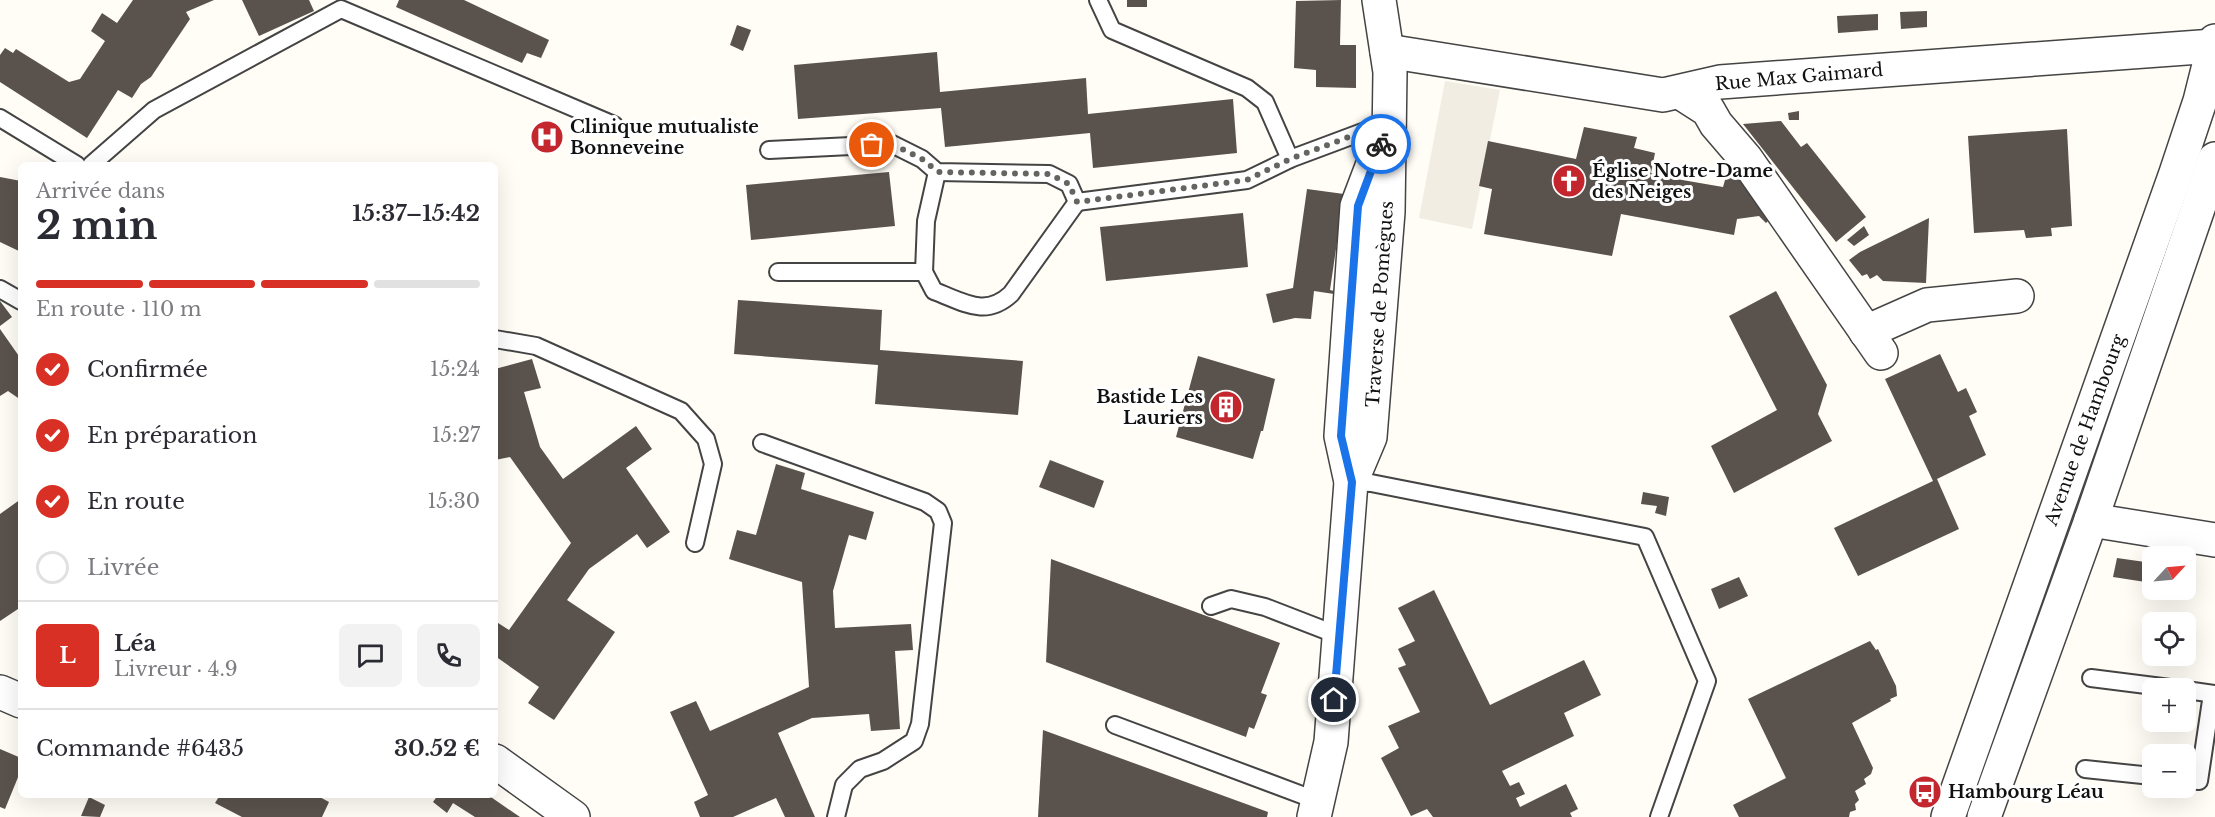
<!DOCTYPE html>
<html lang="fr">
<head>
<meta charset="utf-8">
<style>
	:root { --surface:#fff; --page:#f2f2f3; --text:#2b2b33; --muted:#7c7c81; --line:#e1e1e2; --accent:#d93025 }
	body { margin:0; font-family:"Libre Baskerville",serif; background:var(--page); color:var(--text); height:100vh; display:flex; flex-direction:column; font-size:22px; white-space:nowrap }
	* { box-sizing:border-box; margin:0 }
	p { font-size:20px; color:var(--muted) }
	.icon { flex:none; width:33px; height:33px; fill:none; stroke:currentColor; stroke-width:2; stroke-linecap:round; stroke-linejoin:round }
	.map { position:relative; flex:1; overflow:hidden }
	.sheet { position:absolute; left:18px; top:162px; width:480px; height:636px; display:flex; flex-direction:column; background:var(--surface); border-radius:9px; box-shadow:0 6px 24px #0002 }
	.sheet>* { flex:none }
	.needle { width:39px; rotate:64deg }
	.tools { position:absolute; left:2142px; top:546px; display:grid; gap:12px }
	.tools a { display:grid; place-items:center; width:54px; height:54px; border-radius:9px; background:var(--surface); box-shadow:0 6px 24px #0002; font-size:30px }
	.pin { position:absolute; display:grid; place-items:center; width:51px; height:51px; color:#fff; margin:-26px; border:3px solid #fff; border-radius:50%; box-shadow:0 2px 6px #0007 }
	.courier { position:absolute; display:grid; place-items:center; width:60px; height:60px; margin:-30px; border:4px solid #1a73e8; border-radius:50%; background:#fff; color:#222; box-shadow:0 2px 8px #0007 }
	.headline em { font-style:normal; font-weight:700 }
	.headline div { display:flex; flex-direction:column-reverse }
	.headline { display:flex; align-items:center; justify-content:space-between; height:102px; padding:0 18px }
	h1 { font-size:39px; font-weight:700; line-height:45px }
	.bar { display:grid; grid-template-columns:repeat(4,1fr); gap:9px 6px; align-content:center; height:72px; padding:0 18px }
	.bar i { height:8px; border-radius:4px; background:var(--line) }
	.bar .current { background:var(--accent) }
	.bar p { grid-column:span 4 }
	.line { display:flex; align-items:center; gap:15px; padding:0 18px; border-top:2px solid var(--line) }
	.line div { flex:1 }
	.round { display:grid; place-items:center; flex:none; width:63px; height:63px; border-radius:9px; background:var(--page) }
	ol { padding:0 18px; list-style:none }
	li { display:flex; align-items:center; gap:18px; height:66px }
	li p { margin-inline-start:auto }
	li .icon { padding:6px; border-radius:50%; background:var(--accent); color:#fff; stroke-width:4 }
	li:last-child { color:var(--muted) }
	li i { width:33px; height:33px; border:3px solid var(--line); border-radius:50% }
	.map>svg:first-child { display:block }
</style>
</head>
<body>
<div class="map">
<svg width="2215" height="817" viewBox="0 0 2215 817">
	<rect width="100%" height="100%" fill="#fffdf5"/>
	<path fill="#f1ede2" d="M1445 81 1500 90 1472 229 1419 218Z"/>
	<g fill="#5a524d">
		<path d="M133 0H214L186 12 190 19 151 77 141 84 132 98 118 90 87 138 0 82V55L5 48 13 53 16 49 69 82 80 79 105 41 91 31 102 13 117 23Z"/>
		<path d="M242 0H309L314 11 259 36Z"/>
		<path d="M399 0H464L549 40 541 58 527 53 522 63 396 7Z"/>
		<rect x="1127" y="0" width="20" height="7"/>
		<path d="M1341 0 1340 45H1356V88L1316 87V70L1294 68 1296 1Z"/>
		<path d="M1927 11V27L1901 29 1900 12Z"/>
		<path d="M1878 14V30L1838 33 1837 16Z"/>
		<path d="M737 25 751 30 743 51 730 45Z"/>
		<path d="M937 52 940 92 1086 78 1088 114 1233 99 1237 153 1093 168 1090 133 945 147 941 108 798 119 794 65Z"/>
		<path d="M1799 111V120H1789L1788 113Z"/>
		<path d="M1781 121 1801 147 1807 143 1866 217 1836 242 1743 124Z"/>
		<path d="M1584 127 1637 137 1634 148 1655 153 1651 173 1659 176 1723 187 1729 166 1772 217 1766 223 1759 216 1737 219 1734 235 1621 214 1612 256 1484 234 1492 189 1479 186 1488 141 1576 159Z"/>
		<path d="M2067 129 2072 226 2051 228 2052 236 2026 238 2024 230 1974 233 1968 136Z"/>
		<path d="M889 172 895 226 751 240 746 185Z"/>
		<path d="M0 177 21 181V252L0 242Z"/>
		<path d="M1307 189 1344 194 1330 290 1334 291V294L1314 291 1311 319 1295 318 1273 323 1266 294 1293 288Z"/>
		<path d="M1243 213 1248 267 1106 281 1100 227Z"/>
		<path d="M1929 218 1926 283 1883 281 1877 275 1870 279 1867 274 1862 276 1849 260 1860 252Z"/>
		<path d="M1864 226 1869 235 1854 246 1847 240Z"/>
		<path d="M1776 291 1827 385 1818 414 1832 441 1734 493 1711 446 1777 410 1729 316Z"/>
		<path d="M738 300 882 310 880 350 1023 361 1018 415 875 404 878 365 734 354Z"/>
		<path d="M0 301 12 317 0 326Z"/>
		<path d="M0 329 21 359V400L8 391 0 396Z"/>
		<path d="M1940 354 1958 392 1966 388 1977 412 1969 416 1986 455 1937 479 1959 529 1858 576 1834 528 1933 481 1885 379Z"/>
		<path d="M1198 356 1275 379 1263 431H1261L1253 459 1176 437Z"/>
		<path d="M532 359 541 388 524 392 540 447 563 479 636 426 652 449 626 468 670 532 647 548 637 534 589 569 567 600 615 632 554 720 528 703 539 687 495 656V621L509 630 571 543 510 457 495 460V369Z"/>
		<path d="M1050 460 1104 481 1094 508 1039 487Z"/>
		<path d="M776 464 805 473 801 489 874 512 866 540 849 535 833 591 835 628 911 624 913 650 895 651 900 729 871 731 869 714 812 718 778 733 815 817H785L776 798 733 817H700L694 802 708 795 670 712 696 701 710 731 809 687 802 582 729 559 737 530 756 535Z"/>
		<path d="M1643 492 1669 497 1666 516 1655 513 1657 506 1641 504Z"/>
		<path d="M21 499V607L0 621V514Z"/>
		<path d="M2117 558 2152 563V583L2113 577Z"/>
		<path d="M1051 559 1280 643 1261 693 1267 695 1254 729 1249 727 1246 737 1046 662Z"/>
		<path d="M1739 577 1748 596 1719 609 1711 589Z"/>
		<path d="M1434 590 1490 705 1584 660 1601 695 1564 713 1574 736 1502 771 1510 786 1519 782 1525 794 1516 798 1520 807 1566 784 1578 809 1570 813 1572 817H1433L1427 809 1411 816 1381 758 1399 748 1388 726 1420 712 1398 668 1406 665 1398 649 1415 641 1398 608Z"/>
		<path d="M1870 641 1876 650 1878 649 1896 686 1897 696 1890 699 1891 701 1852 723 1873 768 1871 774 1864 779 1866 784 1855 791 1859 800 1855 804 1856 810 1850 812 1849 817H1739L1733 805 1786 778 1748 699Z"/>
		<path d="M1043 730 1268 812 1267 817H1038Z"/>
		<path d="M0 749 21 758V770L5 809 0 807Z"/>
		<path d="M220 795H316L329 802 322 817H242L215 803Z"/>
		<path d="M438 795H488L520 817H475L453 803 447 813 433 802Z"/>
		<path d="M89 797 105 805 100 817 81 816Z"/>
	</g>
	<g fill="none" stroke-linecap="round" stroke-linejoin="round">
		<g stroke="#444" stroke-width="20">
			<g id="service">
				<path d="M1098 0 1112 30 1247 88 1265 102 1290 159"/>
				<path d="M0 118 77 165"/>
				<path d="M769 150 892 144 922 159 937 172 1049 174 1069 184 1077 202 1247 180 1290 159 1389 122"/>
				<path d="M91 165 154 110 341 9 614 125"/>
				<path d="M778 272H924L934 291C964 302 985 318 1011 294L1077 202"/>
				<path d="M924 272 926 221 937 172"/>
				<path d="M0 289 21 301"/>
				<path d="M495 339 536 346 681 411 706 439 713 464 695 543"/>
				<path d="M762 443 925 502 938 511 943 523 920 724 914 741 883 761 860 769 844 785 836 817"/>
				<path d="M1351 482 1371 483 1645 537 1707 681 1659 817"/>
				<path d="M1211 606 1231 599 1265 607 1340 636"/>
				<path d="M2091 678 2170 688"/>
				<path d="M2186 690 2215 694"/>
				<path d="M1115 725 1318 801"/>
				<path d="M2085 769 2152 776"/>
				<path d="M2186 780 2199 781 2212 694"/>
			</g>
		</g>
		<g stroke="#444" stroke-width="36">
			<g id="minor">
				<path d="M1387 51 1663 95 1720 82 2214 46"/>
				<path d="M1680 92 1708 110 1716 124 1746 159 1881 353"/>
				<path d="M1866 332 1927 305 2017 296"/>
				<path d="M1351 482 1370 437 1388 212 1390 72 1379 0"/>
				<path d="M2091 520 2215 540"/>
				<path d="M0 692 21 701"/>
				<path d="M495 761 573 817"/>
				<path d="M1314 817 1331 742 1351 482 1341 436 1357 206 1389 122"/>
			</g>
		</g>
		<g stroke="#444" stroke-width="36">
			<g id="tertiary">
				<path d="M1948 817 2176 173 2200 101 2215 41"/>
				<path d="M1984 817 2091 520 2215 159"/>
			</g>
		</g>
		<use href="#service" stroke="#fff" stroke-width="16"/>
		<use href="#minor" stroke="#fff" stroke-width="33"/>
		<use href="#tertiary" stroke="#fff" stroke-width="33"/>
	</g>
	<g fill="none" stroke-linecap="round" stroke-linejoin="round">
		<path stroke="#646461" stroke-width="6" stroke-dasharray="0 10.8" d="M872 145 892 144 922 159 938 172 1049 174 1069 184 1077 202 1247 180 1290 159 1389 122 1381 144"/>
		<path stroke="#1a73e8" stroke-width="8" d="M1334 700 1352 482 1341 436 1358 206 1381 144"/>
	</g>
	<defs>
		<g id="hospital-disc" transform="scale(1.725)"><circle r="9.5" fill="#c4262e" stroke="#fff"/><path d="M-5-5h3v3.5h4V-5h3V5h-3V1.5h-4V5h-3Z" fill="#fff"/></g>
		<g id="church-disc" transform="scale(1.725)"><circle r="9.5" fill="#c4262e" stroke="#fff"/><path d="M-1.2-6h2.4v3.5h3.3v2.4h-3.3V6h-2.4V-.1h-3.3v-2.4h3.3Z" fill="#fff"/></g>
		<g id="building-disc" transform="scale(1.725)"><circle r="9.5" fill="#c4262e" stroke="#fff"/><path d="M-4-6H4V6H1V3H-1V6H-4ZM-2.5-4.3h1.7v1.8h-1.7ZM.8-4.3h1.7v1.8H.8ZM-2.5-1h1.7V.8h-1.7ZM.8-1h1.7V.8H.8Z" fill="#fff"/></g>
		<g id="bus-disc" transform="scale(1.725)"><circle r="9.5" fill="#c4262e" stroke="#fff"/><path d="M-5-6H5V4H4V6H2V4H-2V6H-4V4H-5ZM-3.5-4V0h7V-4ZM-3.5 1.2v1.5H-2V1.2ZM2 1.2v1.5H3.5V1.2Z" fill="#fff"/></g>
	</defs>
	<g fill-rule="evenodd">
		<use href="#hospital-disc" x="547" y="137"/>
		<use href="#church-disc" x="1569" y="181"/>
		<use href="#building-disc" x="1226" y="407"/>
		<use href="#bus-disc" x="1925" y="792"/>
	</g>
	<g text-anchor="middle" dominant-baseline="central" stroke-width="6" stroke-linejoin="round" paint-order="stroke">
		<g font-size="18" fill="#111" stroke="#fff">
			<text transform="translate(1799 77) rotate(-5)">Rue Max Gaimard</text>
			<text transform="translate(1380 304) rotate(-86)">Traverse de Pomègues</text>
			<text transform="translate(2085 430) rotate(-70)">Avenue de Hambourg</text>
		</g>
		<g font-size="18" font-weight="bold" fill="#111" stroke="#fff" text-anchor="start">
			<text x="570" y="127">Clinique mutualiste<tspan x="570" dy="21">Bonneveine</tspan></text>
			<text x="1592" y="171">Église Notre-Dame<tspan x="1592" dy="21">des Neiges</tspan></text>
			<text x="1203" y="397" text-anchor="end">Bastide Les<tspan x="1203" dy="21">Lauriers</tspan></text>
			<text x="1948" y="792">Hambourg Léau</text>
		</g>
	</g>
</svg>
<div class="tools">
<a><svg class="needle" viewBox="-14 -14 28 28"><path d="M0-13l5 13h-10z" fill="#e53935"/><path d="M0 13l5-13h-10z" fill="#7c7c81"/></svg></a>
<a><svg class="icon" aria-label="locate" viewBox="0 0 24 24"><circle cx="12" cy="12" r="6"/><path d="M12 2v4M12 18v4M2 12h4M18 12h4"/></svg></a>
<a>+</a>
<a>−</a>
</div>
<div class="pin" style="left:872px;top:145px;background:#ea580c"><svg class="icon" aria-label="bag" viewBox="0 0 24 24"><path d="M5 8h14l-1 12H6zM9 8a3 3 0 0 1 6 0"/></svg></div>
<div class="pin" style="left:1334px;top:700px;background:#1f2937"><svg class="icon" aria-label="home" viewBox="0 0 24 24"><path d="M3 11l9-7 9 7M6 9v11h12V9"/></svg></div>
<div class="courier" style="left:1381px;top:144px"><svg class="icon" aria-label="bike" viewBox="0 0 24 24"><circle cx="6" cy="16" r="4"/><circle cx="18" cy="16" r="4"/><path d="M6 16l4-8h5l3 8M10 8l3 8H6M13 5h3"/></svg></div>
<section class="sheet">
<div class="headline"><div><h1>2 min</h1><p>Arrivée dans</p></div><em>15:37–15:42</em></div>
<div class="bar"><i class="current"></i><i class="current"></i><i class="current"></i><i></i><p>En route · 110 m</p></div>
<ol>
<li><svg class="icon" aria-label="check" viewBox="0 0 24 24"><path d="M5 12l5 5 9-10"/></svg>Confirmée<p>15:24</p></li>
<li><svg class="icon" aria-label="check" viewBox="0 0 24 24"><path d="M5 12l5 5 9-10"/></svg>En préparation<p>15:27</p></li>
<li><svg class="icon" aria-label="check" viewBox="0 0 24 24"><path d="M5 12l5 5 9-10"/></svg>En route<p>15:30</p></li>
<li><i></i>Livrée</li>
</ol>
<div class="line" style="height:108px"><b class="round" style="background:var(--accent);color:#fff">L</b><div><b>Léa</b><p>Livreur · 4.9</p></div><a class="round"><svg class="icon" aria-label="chat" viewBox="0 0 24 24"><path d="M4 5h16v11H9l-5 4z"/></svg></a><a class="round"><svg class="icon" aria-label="phone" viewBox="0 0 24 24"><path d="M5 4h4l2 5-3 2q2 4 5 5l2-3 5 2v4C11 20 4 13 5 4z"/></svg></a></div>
<div class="line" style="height:78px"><div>Commande #6435</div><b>30.52 €</b></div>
</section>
</div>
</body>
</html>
